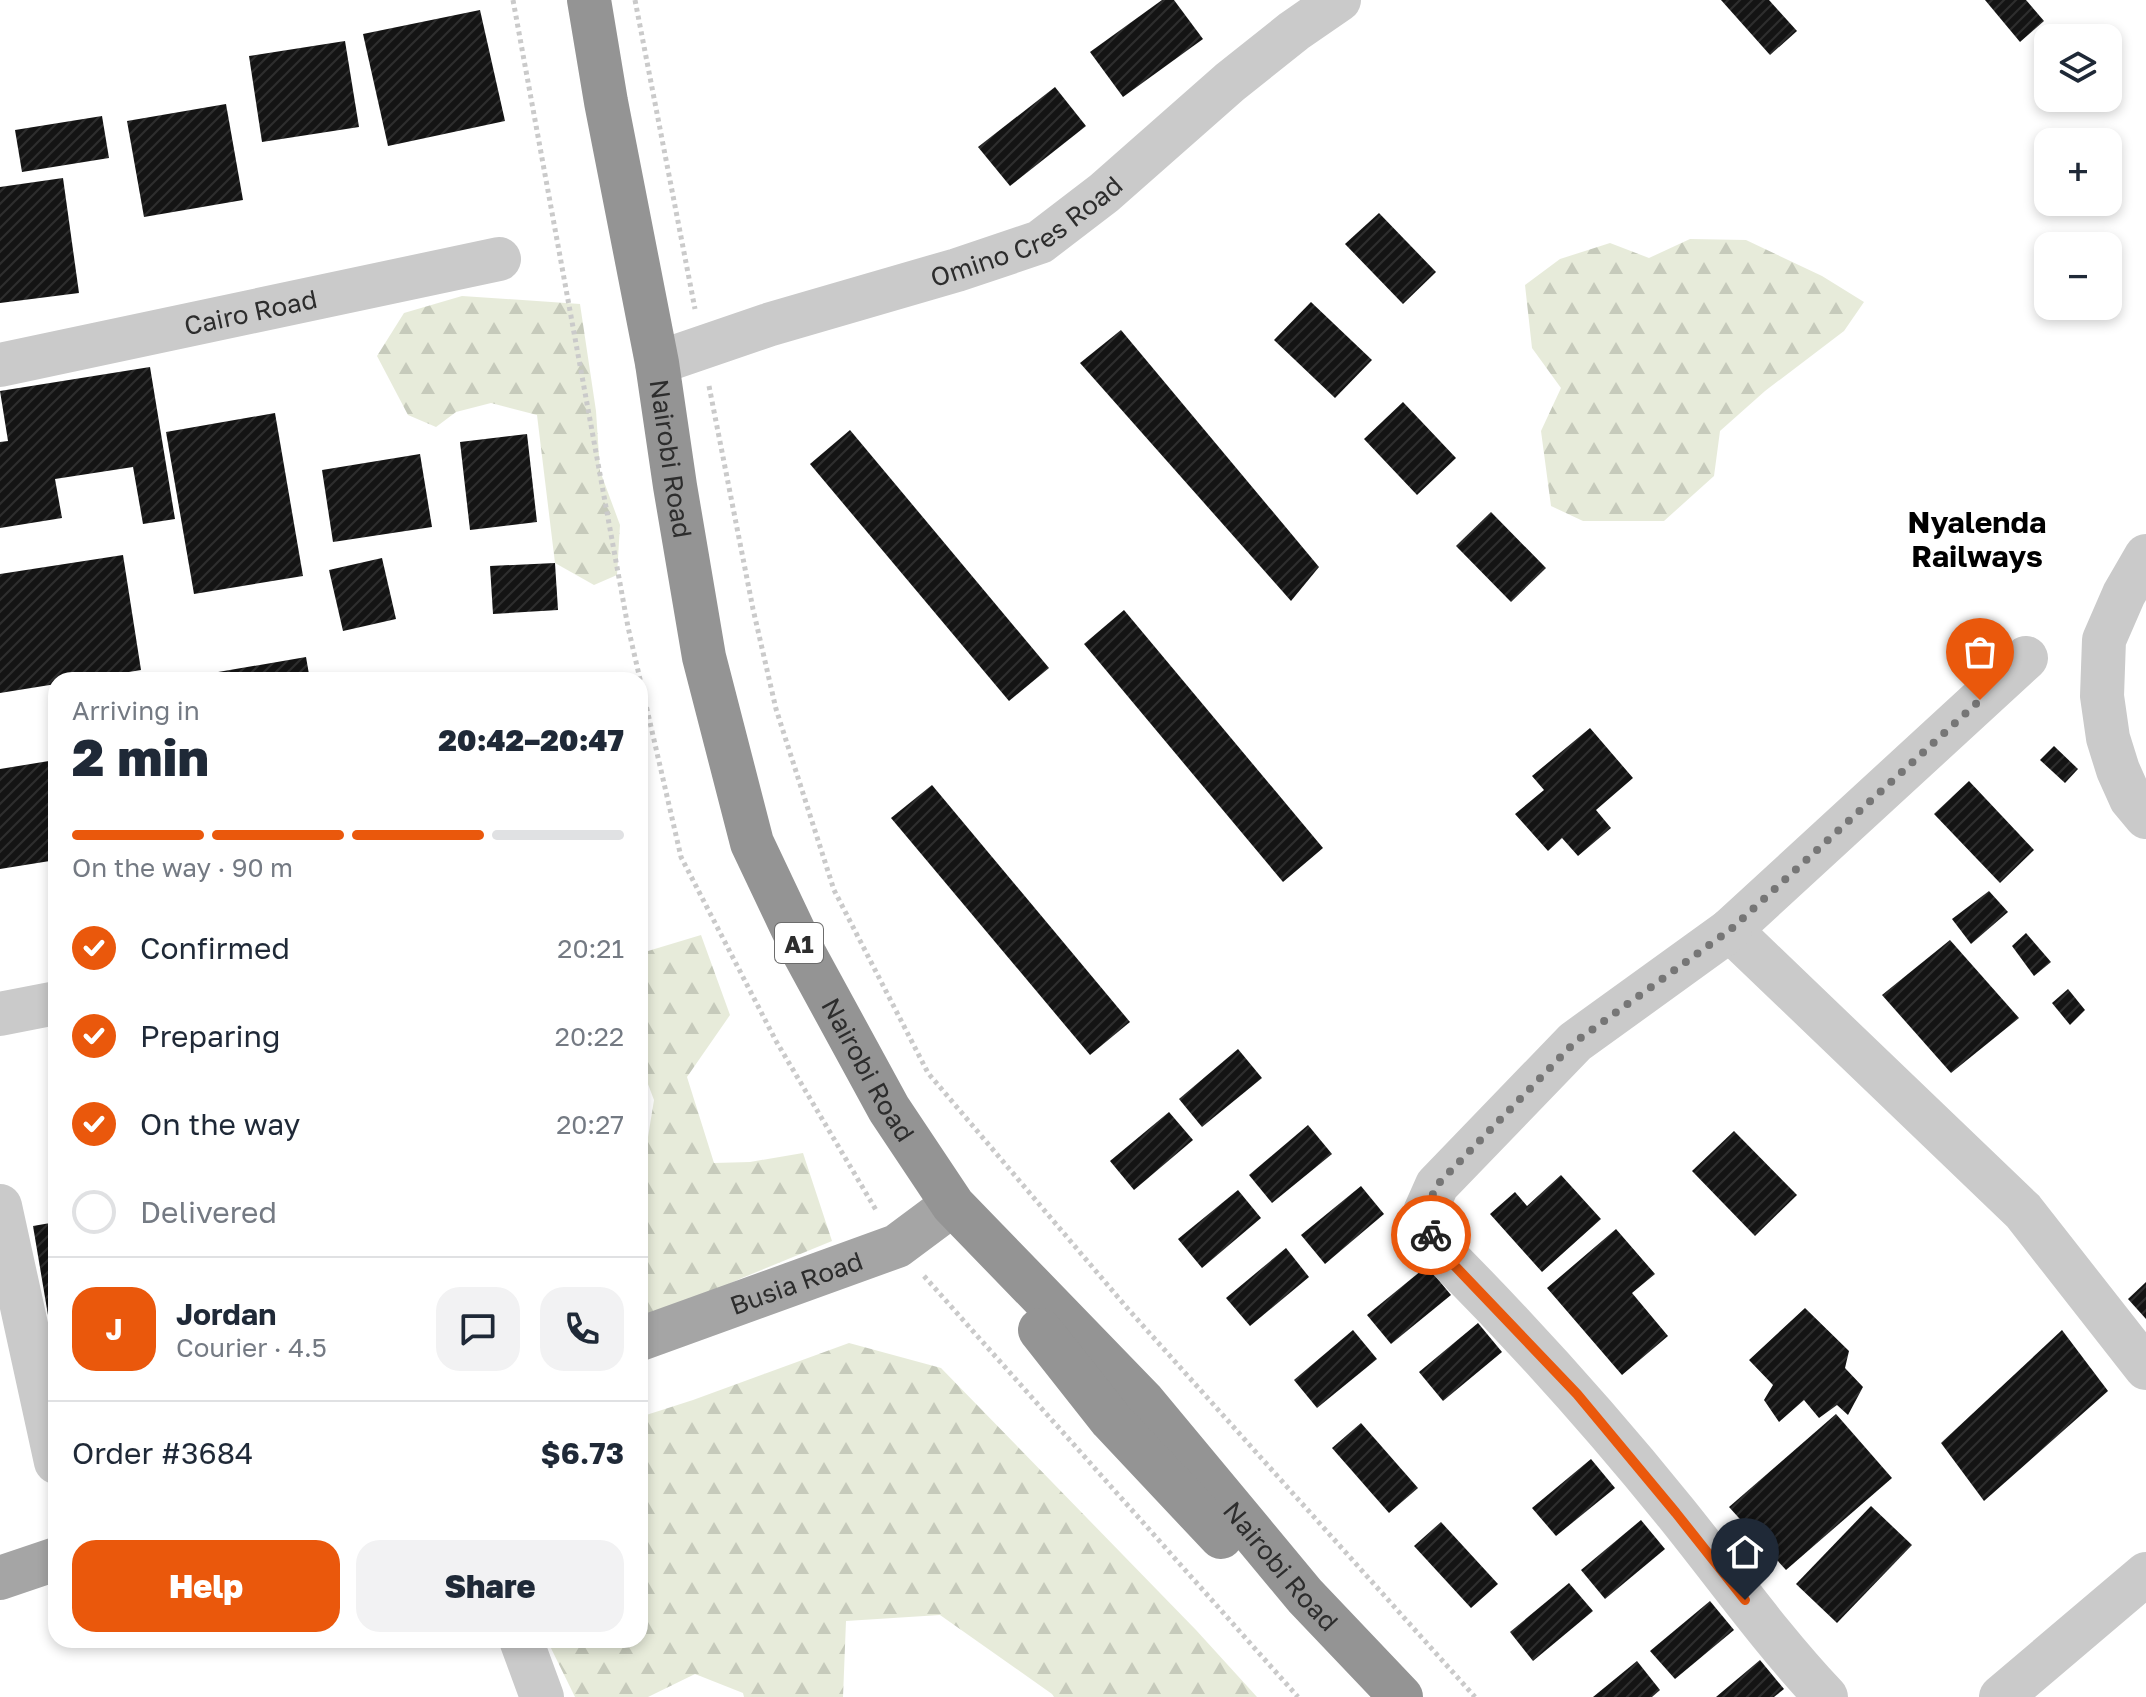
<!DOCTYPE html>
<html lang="en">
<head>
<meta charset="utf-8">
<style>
	:root { --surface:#fff; --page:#f2f2f3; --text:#1f2937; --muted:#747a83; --line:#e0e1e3; --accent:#ea580c }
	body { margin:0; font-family:"Golos Text",sans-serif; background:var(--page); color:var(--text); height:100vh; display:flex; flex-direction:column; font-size:30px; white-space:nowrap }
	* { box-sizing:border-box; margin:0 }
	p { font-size:26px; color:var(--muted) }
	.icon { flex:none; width:44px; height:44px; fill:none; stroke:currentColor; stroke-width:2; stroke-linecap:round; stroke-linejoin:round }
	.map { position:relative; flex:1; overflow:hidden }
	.drawer { position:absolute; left:48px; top:672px; width:600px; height:976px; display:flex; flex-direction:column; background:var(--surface); border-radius:24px; box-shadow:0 4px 12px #0003 }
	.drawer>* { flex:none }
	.fabs { position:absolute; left:2034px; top:24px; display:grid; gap:16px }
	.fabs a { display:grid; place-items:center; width:88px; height:88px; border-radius:16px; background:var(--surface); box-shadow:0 4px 12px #0003; font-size:40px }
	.pin { position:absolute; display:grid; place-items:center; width:68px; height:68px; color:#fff; margin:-82px -34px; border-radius:50% 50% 50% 0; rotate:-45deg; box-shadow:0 0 8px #0007 }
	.pin .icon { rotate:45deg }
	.courier { position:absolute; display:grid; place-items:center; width:80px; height:80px; margin:-40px; border:6px solid #ea580c; border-radius:50%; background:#fff; color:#222; box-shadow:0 2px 10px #0007 }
	.headline em { font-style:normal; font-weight:800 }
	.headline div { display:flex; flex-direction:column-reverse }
	.headline { display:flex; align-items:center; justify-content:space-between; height:136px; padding:0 24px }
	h1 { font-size:52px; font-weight:800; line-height:60px }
	.bar { display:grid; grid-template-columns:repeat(4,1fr); gap:12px 8px; align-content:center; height:96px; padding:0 24px }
	.bar i { height:10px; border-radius:6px; background:var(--line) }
	.bar .active { background:var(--accent) }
	.bar p { grid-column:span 4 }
	.line { display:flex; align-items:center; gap:20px; padding:0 24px; border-top:2px solid var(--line) }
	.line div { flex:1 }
	.round { display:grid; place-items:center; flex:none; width:84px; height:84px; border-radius:24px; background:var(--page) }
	ol { padding:0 24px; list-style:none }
	li { display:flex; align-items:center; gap:24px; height:88px }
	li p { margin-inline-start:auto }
	li .icon { padding:8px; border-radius:50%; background:var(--accent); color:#fff; stroke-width:4 }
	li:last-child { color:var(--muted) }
	li i { width:44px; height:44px; border:4px solid var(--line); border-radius:50% }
	.action { display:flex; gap:16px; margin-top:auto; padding:16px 24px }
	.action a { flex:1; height:92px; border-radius:24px; background:var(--accent); color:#fff; font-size:32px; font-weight:800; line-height:92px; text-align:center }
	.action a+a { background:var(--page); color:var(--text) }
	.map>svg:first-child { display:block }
</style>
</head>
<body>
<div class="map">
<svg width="2146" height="1697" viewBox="0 0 2146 1697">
	<defs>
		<pattern id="forest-firs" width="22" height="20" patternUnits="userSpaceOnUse" patternTransform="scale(2)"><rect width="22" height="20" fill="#e7ebda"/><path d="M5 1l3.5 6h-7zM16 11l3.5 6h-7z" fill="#c6cabb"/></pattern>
		<pattern id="building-hatch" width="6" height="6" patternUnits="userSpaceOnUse" patternTransform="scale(2)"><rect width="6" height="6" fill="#141414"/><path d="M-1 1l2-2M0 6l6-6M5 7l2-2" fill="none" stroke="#2e2e2e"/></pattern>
	</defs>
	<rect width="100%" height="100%" fill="#fff"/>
	<g fill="url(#forest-firs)">
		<path d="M1690 239 1746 240 1822 276 1864 302 1844 331 1765 391 1720 431 1714 476 1664 521H1583L1551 506 1541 431 1561 388 1532 348 1525 285 1560 259 1610 243 1649 258Z"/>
		<path d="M462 296 580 304 596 411 600 471 620 525 617 575 594 585 555 563 537 415 491 403 456 412 436 427 408 415 377 356 404 313Z"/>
		<path d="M701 935 730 1015 687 1077 714 1163 750 1162 803 1153 832 1241 742 1278 666 1313 640 1319V1150L648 1137 654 1100 640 1063V959L648 951Z"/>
		<path d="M849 1343 941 1368 1196 1630 1257 1697H1054L1052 1694 940 1615 846 1621 843 1697H744L743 1693 695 1674 648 1697H575L547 1640H640V1417L693 1400Z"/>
	</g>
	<g fill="url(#building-hatch)">
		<path d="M1162 0H1174L1203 39 1123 97 1090 52Z"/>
		<path d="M1721 0H1769L1797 31 1770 55Z"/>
		<path d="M1985 0H2026L2044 21 2020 42Z"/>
		<path d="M480 10 505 121 388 146 363 34Z"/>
		<path d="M345 41 359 127 262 142 249 56Z"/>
		<path d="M1055 87 1086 126 1010 186 978 147Z"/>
		<path d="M226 104 243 200 144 217 127 121Z"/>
		<path d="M102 116 109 158 22 172 15 130Z"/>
		<path d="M63 178 79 293 0 303V187Z"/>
		<path d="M1379 213 1436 272 1403 304 1345 244Z"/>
		<path d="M1311 302 1372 360 1335 398 1274 340Z"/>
		<path d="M1121 330 1319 567 1291 601 1080 363Z"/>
		<path d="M150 367 175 519 143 524 133 467 55 479 62 518 0 528V442L8 441 0 391Z"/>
		<path d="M1403 402 1456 458 1417 495 1364 439Z"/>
		<path d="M275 413 303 576 194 594 166 432Z"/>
		<path d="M850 430 1049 668 1009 701 810 464Z"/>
		<path d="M527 434 537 522 470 530 460 442Z"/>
		<path d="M420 454 432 527 333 542 322 470Z"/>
		<path d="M1491 512 1546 568 1511 602 1456 546Z"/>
		<path d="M123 555 141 670 80 680H56V684L0 693V574Z"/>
		<path d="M382 558 396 619 343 631 329 570Z"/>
		<path d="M555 563 558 610 493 614 490 566Z"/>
		<path d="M1124 610 1323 848 1283 882 1084 644Z"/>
		<path d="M306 657 310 680H184L183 678Z"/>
		<path d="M1590 728 1633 778 1596 810 1611 828 1578 856 1562 838 1548 851 1515 814 1544 790 1532 776Z"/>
		<path d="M2054 746 2078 769 2065 783 2040 760Z"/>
		<path d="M55 760 56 860 0 869V769Z"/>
		<path d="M1969 781 2034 850 2000 883 1934 814Z"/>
		<path d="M932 785 1130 1022 1090 1055 891 818Z"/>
		<path d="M1989 891 2008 912 1971 944 1952 919Z"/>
		<path d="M2026 933 2051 962 2034 976 2012 946Z"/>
		<path d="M1950 940 2019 1018 1951 1073 1882 995Z"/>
		<path d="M2068 989 2085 1010 2070 1025 2052 1003Z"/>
		<path d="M1238 1049 1262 1078 1202 1127 1179 1099Z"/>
		<path d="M1169 1112 1193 1140 1134 1190 1110 1161Z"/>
		<path d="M1308 1125 1332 1154 1272 1203 1249 1175Z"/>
		<path d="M1734 1131 1797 1195 1755 1236 1692 1171Z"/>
		<path d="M1561 1175 1601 1219 1542 1272 1490 1214 1515 1192 1527 1206Z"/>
		<path d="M1361 1186 1384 1214 1325 1264 1301 1235Z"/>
		<path d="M1238 1190 1261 1218 1202 1268 1178 1239Z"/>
		<path d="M56 1222V1314L48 1315 33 1226Z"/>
		<path d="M1616 1229 1655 1274 1632 1293 1668 1336 1622 1375 1547 1288Z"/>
		<path d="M1286 1248 1309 1277 1250 1326 1226 1298Z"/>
		<path d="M1427 1266 1451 1295 1391 1344 1367 1315Z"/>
		<path d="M2146 1282V1319L2128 1299Z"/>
		<path d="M1805 1308 1849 1351 1845 1368 1863 1387 1848 1415 1837 1405 1819 1418 1804 1400 1779 1422 1764 1400 1773 1385 1749 1360Z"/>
		<path d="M1478 1323 1502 1352 1443 1401 1419 1372Z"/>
		<path d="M1353 1330 1377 1359 1317 1408 1294 1380Z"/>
		<path d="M2062 1330 2108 1391 1984 1501 1941 1443Z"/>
		<path d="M1836 1414 1892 1478 1786 1570 1729 1507Z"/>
		<path d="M1361 1423 1418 1488 1389 1513 1332 1448Z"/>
		<path d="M1591 1459 1615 1488 1556 1536 1532 1508Z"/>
		<path d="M1871 1506 1912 1545 1837 1623 1796 1584Z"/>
		<path d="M1641 1520 1665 1549 1605 1599 1581 1570Z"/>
		<path d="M1441 1522 1498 1584 1471 1608 1414 1546Z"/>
		<path d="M1569 1583 1593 1611 1533 1661 1510 1632Z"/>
		<path d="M1710 1601 1734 1630 1675 1679 1650 1651Z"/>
		<path d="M1760 1660 1784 1689 1774 1697H1716Z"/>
		<path d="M1637 1661 1660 1690 1652 1697H1593Z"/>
	</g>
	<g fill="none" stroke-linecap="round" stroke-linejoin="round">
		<g stroke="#cacaca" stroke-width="5" stroke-dasharray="4 4" stroke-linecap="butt">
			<path d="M513 0 628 627 681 857 776 1041 876 1210"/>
			<path d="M635 0 695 309"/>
			<path d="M709 386 753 609 776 709 834 890 928 1073 1128 1309 1475 1697"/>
			<path d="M924 1276 1298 1697"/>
		</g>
		<g stroke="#cacaca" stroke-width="44">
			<path id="s1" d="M657 363 768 325 957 270 1040 242 1104 193 1230 82 1294 31 1339 0"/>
			<path id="s2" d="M0 365 499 259"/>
			<path d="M2146 556 2124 594 2104 640 2102 696 2108 738 2118 770 2131 799 2146 817"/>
			<path d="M2026 658 1730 930 2023 1211 2146 1368"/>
			<path d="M1730 930 1575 1042 1437 1185 1425 1212 1432 1242C1518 1328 1600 1419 1676 1513 1726 1575 1772 1640 1826 1697"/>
			<path d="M0 1014 56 1003"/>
			<path d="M0 1206 56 1462"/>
			<path d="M521 1640 542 1697"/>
			<path d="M2001 1697 2146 1574"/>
		</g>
		<g stroke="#a5a5a5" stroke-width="44">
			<path id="s3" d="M640 1339 897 1246 944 1211"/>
			<path d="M0 1578 56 1559"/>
		</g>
		<g stroke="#949494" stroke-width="44">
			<path id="s4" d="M589 0 606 102 657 363 675 486 704 657 752 843 805 955 889 1109 953 1205 1143 1401 1305 1596 1401 1697"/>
			<path d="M1040 1330 1111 1420 1221 1537"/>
		</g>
	</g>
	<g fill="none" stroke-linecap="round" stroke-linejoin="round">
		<path stroke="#767676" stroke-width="8" stroke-dasharray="0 14.4" d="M1431 1235 1425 1212 1437 1185 1575 1042 1730 930 1980 700"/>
		<path stroke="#ea580c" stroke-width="10" d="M1431 1235 1432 1242 1577 1394 1676 1513 1745 1600"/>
	</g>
	<g text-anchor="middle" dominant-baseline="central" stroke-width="8" stroke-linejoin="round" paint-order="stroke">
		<rect fill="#fff" stroke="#6c6c6c" stroke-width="2" x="775" y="923" width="48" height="40" rx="6"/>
		<g font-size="24" font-weight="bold" fill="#2d2d2d">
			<text x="799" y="943">A1</text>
		</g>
		<g font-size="26" fill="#2d2d2d" stroke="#fff">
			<text stroke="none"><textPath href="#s1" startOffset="394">Omino Cres Road</textPath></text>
			<text stroke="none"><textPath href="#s2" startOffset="256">Cairo Road</textPath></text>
			<text stroke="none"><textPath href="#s4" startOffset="466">Nairobi Road</textPath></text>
			<text stroke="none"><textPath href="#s4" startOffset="1114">Nairobi Road</textPath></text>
			<text stroke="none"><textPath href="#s3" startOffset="166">Busia Road</textPath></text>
			<text stroke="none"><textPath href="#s4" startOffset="1762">Nairobi Road</textPath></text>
		</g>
		<g font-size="30" font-weight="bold" fill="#000" stroke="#fff">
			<text x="1977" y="522">Nyalenda<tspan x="1977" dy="34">Railways</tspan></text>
		</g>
	</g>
</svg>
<div class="fabs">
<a><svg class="icon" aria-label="layers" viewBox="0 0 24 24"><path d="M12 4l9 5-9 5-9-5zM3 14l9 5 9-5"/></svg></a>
<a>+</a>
<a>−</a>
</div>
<div class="pin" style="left:1980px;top:700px;background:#ea580c"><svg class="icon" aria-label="bag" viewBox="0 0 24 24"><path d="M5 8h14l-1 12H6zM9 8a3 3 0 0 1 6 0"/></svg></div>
<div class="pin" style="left:1745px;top:1600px;background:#1f2937"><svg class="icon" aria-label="home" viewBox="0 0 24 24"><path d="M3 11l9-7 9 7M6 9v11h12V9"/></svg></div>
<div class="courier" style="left:1431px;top:1235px"><svg class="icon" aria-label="bike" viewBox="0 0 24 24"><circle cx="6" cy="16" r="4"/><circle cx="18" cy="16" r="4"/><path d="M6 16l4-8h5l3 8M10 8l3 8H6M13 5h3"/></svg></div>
<section class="drawer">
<div class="headline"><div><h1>2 min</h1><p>Arriving in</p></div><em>20:42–20:47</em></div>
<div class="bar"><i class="active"></i><i class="active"></i><i class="active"></i><i></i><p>On the way · 90 m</p></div>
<ol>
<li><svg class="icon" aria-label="check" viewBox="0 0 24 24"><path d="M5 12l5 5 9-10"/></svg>Confirmed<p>20:21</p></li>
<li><svg class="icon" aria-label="check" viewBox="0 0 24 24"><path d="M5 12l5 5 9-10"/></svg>Preparing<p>20:22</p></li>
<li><svg class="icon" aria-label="check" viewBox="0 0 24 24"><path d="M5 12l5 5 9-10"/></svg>On the way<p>20:27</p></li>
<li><i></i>Delivered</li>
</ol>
<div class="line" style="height:144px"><b class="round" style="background:var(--accent);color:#fff">J</b><div><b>Jordan</b><p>Courier · 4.5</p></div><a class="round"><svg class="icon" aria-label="chat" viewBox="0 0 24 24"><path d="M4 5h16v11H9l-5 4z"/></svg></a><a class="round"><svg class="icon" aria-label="phone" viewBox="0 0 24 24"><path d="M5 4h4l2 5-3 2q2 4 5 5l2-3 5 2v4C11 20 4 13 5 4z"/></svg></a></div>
<div class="line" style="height:104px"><div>Order #3684</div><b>$6.73</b></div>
<div class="action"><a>Help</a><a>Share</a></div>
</section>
</div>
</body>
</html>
